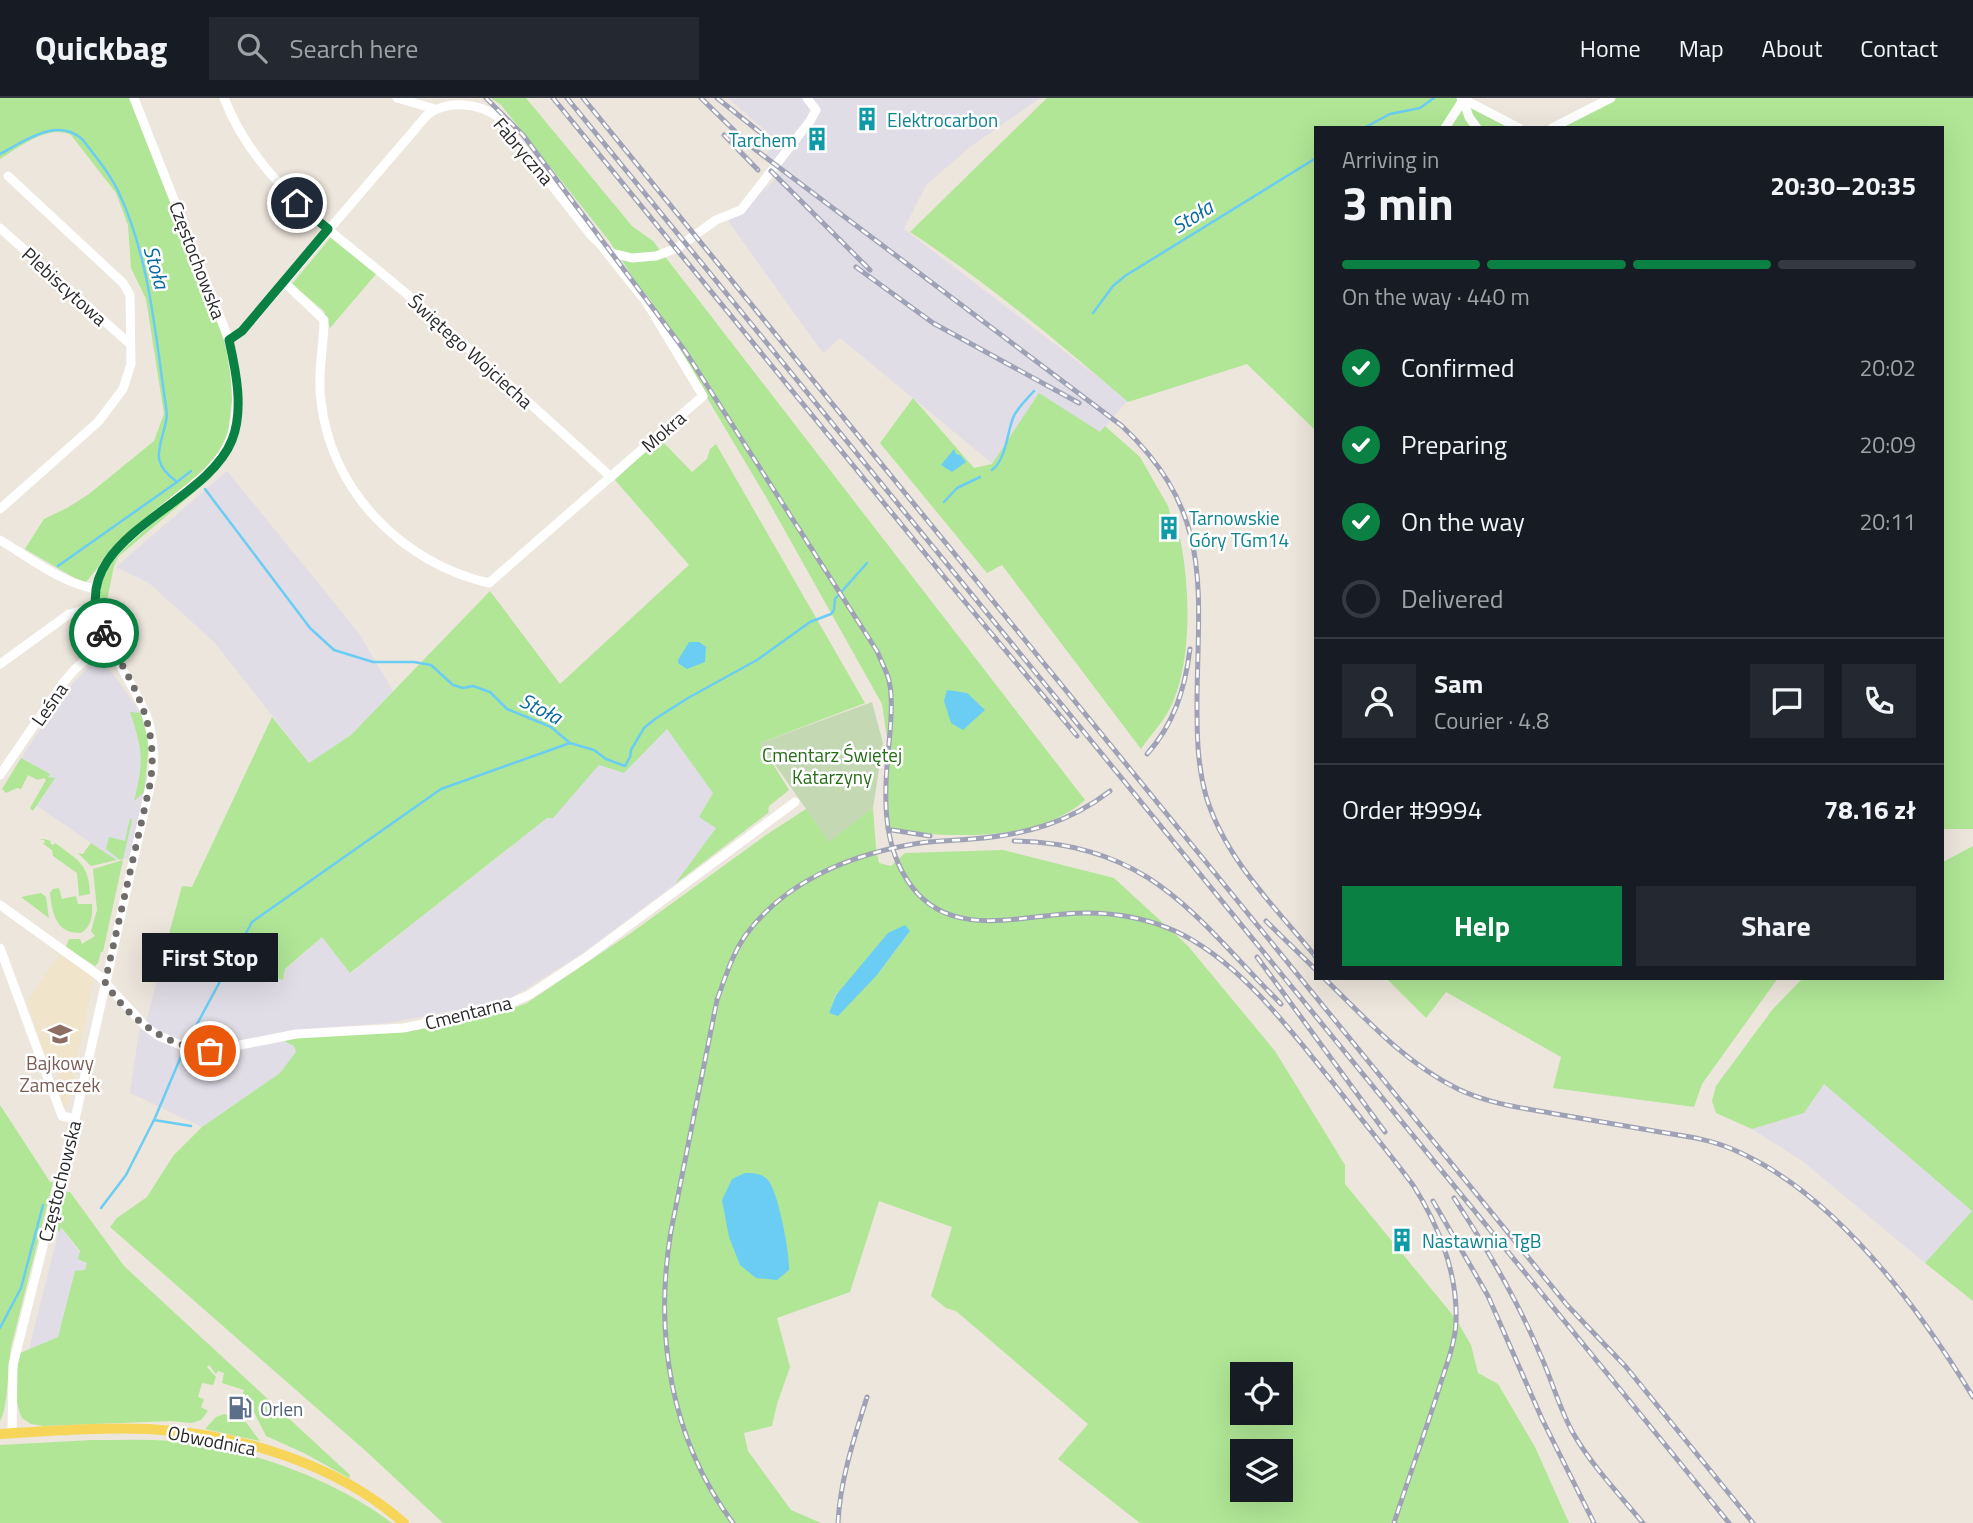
<!DOCTYPE html>
<html lang="en">
<head>
<meta charset="utf-8">
<style>
	:root { --surface:#171b24; --page:#242831; --text:#f1f3f6; --muted:#9ea1a6; --line:#363941; --accent:#0b8043 }
	body { margin:0; font-family:"Titillium Web",sans-serif; background:var(--page); color:var(--text); height:100vh; display:flex; flex-direction:column; font-size:26px; white-space:nowrap }
	* { box-sizing:border-box; margin:0 }
	p { font-size:23px; color:var(--muted) }
	.icon { flex:none; width:38px; height:38px; fill:none; stroke:currentColor; stroke-width:2; stroke-linecap:round; stroke-linejoin:round }
	.map { position:relative; flex:1; overflow:hidden }
	.side { position:absolute; left:1314px; top:28px; width:630px; height:854px; display:flex; flex-direction:column; background:var(--surface); border-radius:0px; box-shadow:0 7px 28px #0002 }
	.side>* { flex:none }
	.controls { position:absolute; left:1230px; top:1264px; display:grid; gap:14px }
	.controls a { display:grid; place-items:center; width:63px; height:63px; border-radius:0px; background:var(--surface); box-shadow:0 7px 28px #0002; font-size:35px }
	.pin { position:absolute; display:grid; place-items:center; width:60px; height:60px; color:#fff; margin:-30px; border:4px solid #fff; border-radius:50%; box-shadow:0 2px 7px #0007 }
	.courier { position:absolute; display:grid; place-items:center; width:70px; height:70px; margin:-35px; border:5px solid #0b8043; border-radius:50%; background:#fff; color:#222; box-shadow:0 2px 9px #0007 }
	.bubble { position:absolute; height:49px; border-radius:0px; background:var(--surface); box-shadow:0 7px 28px #0002; font-size:23px; font-weight:700; line-height:49px; text-align:center }
	.headline em { font-style:normal; font-weight:700 }
	.headline div { display:flex; flex-direction:column-reverse }
	.headline { display:flex; align-items:center; justify-content:space-between; height:119px; padding:0 28px }
	h1 { font-size:46px; font-weight:700; line-height:52px }
	.bar { display:grid; grid-template-columns:repeat(4,1fr); gap:10px 7px; align-content:center; height:84px; padding:0 28px }
	.bar i { height:9px; border-radius:5px; background:var(--line) }
	.bar .on { background:var(--accent) }
	.bar p { grid-column:span 4 }
	.line { display:flex; align-items:center; gap:18px; padding:0 28px; border-top:2px solid var(--line) }
	.line div { flex:1 }
	.round { display:grid; place-items:center; flex:none; width:74px; height:74px; border-radius:0px; background:var(--page) }
	ol { padding:0 28px; list-style:none }
	li { display:flex; align-items:center; gap:21px; height:77px }
	li p { margin-inline-start:auto }
	li .icon { padding:7px; border-radius:50%; background:var(--accent); color:#fff; stroke-width:4 }
	li:last-child { color:var(--muted) }
	li i { width:38px; height:38px; border:4px solid var(--line); border-radius:50% }
	.action { display:flex; gap:14px; margin-top:auto; padding:14px 28px }
	.action a { flex:1; height:80px; border-radius:0px; background:var(--accent); color:#fff; font-size:28px; font-weight:700; line-height:80px; text-align:center }
	.action a+a { background:var(--page); color:var(--text) }
	header { display:flex; align-items:center; gap:42px; box-sizing:border-box; height:98px; padding:0 35px; background:var(--surface); border-bottom:2px solid var(--line) }
	header strong { font-size:33px }
	nav { display:flex; gap:38px; margin-inline-start:auto; font-size:24px }
	.search { width:490px; height:63px; background:var(--page); display:flex; align-items:center; gap:18px; box-sizing:border-box; padding:0 24px; border-radius:0px; color:var(--muted); font-size:26px }
	.map>svg:first-child { display:block }
</style>
</head>
<body>
<header>
<strong>Quickbag</strong>
<div class="search"><svg class="icon" aria-label="search" viewBox="0 0 24 24"><circle cx="10" cy="10" r="6"/><path d="M15 15l6 6"/></svg>Search here</div>
<nav><a>Home</a><a>Map</a><a>About</a><a>Contact</a></nav>
</header>
<div class="map">
<svg width="1973" height="1425" viewBox="0 0 1973 1425">
	<rect width="100%" height="100%" fill="#ede6dc"/>
	<g fill="#e0dde6">
		<path d="M728 0H1040L970 49 926 87 904 131 1128 302 1100 335 1039 295 993 366 840 240 823 255 728 123 776 81 784 70 766 57 777 43Z"/>
		<path d="M227 373 358 534 393 593 351 637 309 665 215 545 149 485 116 469Z"/>
		<path d="M96 562 113 576 141 615 147 679 130 760 120 762 115 761 37 708 54 680 51 681 48 678 49 676 21 660 68 590Z"/>
		<path d="M667 631 714 695 717 730 675 786 583 855 508 902 389 925 292 932 284 943 294 948 297 954 280 975 202 1029 130 995 140 927 147 921 161 865 229 880 238 868 285 872 322 839 351 875 547 720 553 719 599 667 624 675Z"/>
		<path d="M1824 986 1973 1113 1925 1165 1801 1062 1752 1031 1804 1015Z"/>
		<path d="M60 1128 87 1165 85 1172 75 1174 58 1239 29 1251Z"/>
	</g>
	<path fill="#f0e4cb" d="M60 856 94 880 67 1008H61L59 999 64 993 55 969 49 970 27 903Z"/>
	<g fill="#b0e696" fill-rule="evenodd">
		<path d="M0 0H129L219 227 229 260 233 295 227 342 213 364 120 442 86 484 78 482 25 451 44 421 67 410 89 396 154 343 164 316 146 201 131 170 128 127 116 95 71 37C48 26 20 49 0 61Z"/>
		<path d="M491 0H526L632 128 653 143 1085 702C1038 745 944 740 885 731L887 640 882 606 766 399 662 224 610 144 501 7Z"/>
		<path d="M1047 0H1464L1515 30H1316V333L1247 266 1128 304C1058 244 988 185 910 134Z"/>
		<path d="M1613 0H1973V731H1942V30H1555Z"/>
		<path d="M331 139 377 175 330 230 324 213 292 186Z"/>
		<path d="M1039 295 1100 334 1105 328 1140 359 1168 408 1171 419 1159 425 1168 444 1180 440C1190 488 1193 567 1169 612 1163 624 1149 639 1141 651L1002 467 987 475 880 345 913 300 974 370 992 366Z"/>
		<path d="M659 340 692 374 707 361 710 351 716 346 865 605 760 645 789 692 769 708 768 715 675 786 716 730 699 719 713 695 667 631 624 675 599 667 553 720H547L350 875 322 839 285 871 283 882 238 868 235 878 231 877 230 880 161 865 182 788 192 789 272 619 309 665 351 637 490 493 560 586 689 467 615 382Z"/>
		<path d="M220 368 211 380 118 459 114 468 104 517 111 534 109 535C81 477 124 448 166 415 184 400 202 384 220 368Z"/>
		<path d="M130 614 141 615 149 646 144 694 134 703C144 663 143 653 130 614Z"/>
		<path d="M21 660 50 676 48 679 55 680 33 713 30 710 46 682 44 680 38 682 28 677 21 691 17 690 6 695 2 691Z"/>
		<path d="M873 710 876 751 879 765 891 768 905 755 1003 752 1114 780 1188 848 1275 953 1345 1067V1086L1456 1221 1471 1247 1478 1275 1498 1286 1535 1349 1569 1425H1140L1058 1361 1088 1326 956 1213 946 1210 931 1198 952 1129 879 1103 850 1194 777 1220 790 1269 777 1306 772 1328 744 1335 748 1353 791 1412 821 1425H443L368 1355 110 1129 117 1120 147 1099 173 1058 202 1029 280 975 296 954 294 948 284 943 289 940 403 934 501 915 527 905 631 835 766 737 806 711 829 743ZM910 833 877 877 829 915 836 896ZM1242 1276H1281V1314H1242ZM1242 1353H1281V1391H1242Z"/>
		<path d="M130 720 132 722 123 761 120 762 106 751 109 739 125 743Z"/>
		<path d="M44 741 51 743 50 745 53 747 55 745C78 762 89 766 90 796L79 798 77 775 53 758 52 752 42 745H45L44 742H38Z"/>
		<path d="M91 745 115 761 117 762 91 768 78 755 83 756Z"/>
		<path d="M1973 748V1203L1925 1165 1972 1113 1824 986 1804 1015 1752 1031 1716 1015 1712 1003 1716 988 1772 912 1803 880H1942L1943 764Z"/>
		<path d="M123 762 103 854H101L98 865 95 868 66 849 69 841H80L82 846 95 838 91 833 97 812 93 771Z"/>
		<path d="M59 790 62 801 76 798 78 806H92C93 818 91 829 81 835 56 836 52 815 50 795L53 791Z"/>
		<path d="M41 795 46 799 49 820 21 799Z"/>
		<path d="M1386 880H1778L1702 986 1694 1009 1553 990 1561 959 1446 894 1426 920Z"/>
		<path d="M0 1007 43 1073 50 1084H53L11 1249C8 1266 8 1312 0 1323Z"/>
		<path d="M64 1094H70L124 1168 350 1377 349 1380 304 1355 266 1338 247 1300 242 1298 244 1292 222 1285 224 1275 218 1273 216 1276 209 1267 207 1269 216 1279 213 1287 202 1285 198 1299 204 1301 201 1309 208 1313 201 1322 191 1325 171 1323 43 1328 31 1326 22 1320C13 1301 16 1275 20 1255L58 1239 75 1173 85 1172 87 1165 78 1161 80 1153 61 1129 59 1135C54 1121 60 1107 64 1094Z"/>
		<path d="M224 1316 245 1323 260 1343 205 1331 216 1319Z"/>
		<path d="M92 1342C118 1342 146 1341 172 1343 246 1349 333 1380 392 1425H0V1347Z"/>
	</g>
	<path fill="#c4d8b3" d="M872 604 883 645 873 710 829 744 760 645Z"/>
	<g fill="#6bcdf4">
		<path d="M954 351 956 356 960 357 966 364 952 374 941 367Z"/>
		<path d="M689 544H699L706 549 705 564 687 571 678 565V562Z"/>
		<path d="M947 592 967 595 985 612 963 632 951 625 944 603Z"/>
		<path d="M905 827 910 833 877 877 838 918 829 915 836 897 888 835Z"/>
		<path d="M745 1075C752 1075 761 1075 767 1081 778 1091 790 1156 789 1172L777 1182 756 1180 740 1167 729 1139 722 1102 732 1081Z"/>
	</g>
	<g fill="none" stroke-linecap="round" stroke-linejoin="round">
		<g stroke="#6bcdf4" stroke-width="2.5">
			<path d="M1364 30 1390 16 1420 10 1434 0"/>
			<path d="M0 56C25 43 58 18 83 42 95 58 111 76 119 95 149 159 155 233 165 302 166 309 168 317 166 323 161 350 148 363 177 384L191 373"/>
			<path d="M1093 215 1113 188 1125 178 1316 60"/>
			<path d="M992 372C1006 362 1007 335 1013 320 1017 310 1026 302 1034 293"/>
			<path d="M205 391 310 530 334 552 373 564H414L431 567 453 587 463 590 473 588 490 594 507 611 551 629 570 645 594 652 606 661 625 668 630 659 631 652 644 630 655 621 688 600 757 562 810 524 831 516 834 512 835 501 867 465"/>
			<path d="M944 404 957 390 980 379"/>
			<path d="M58 468 177 384"/>
			<path d="M189 941 252 824 441 691 570 645"/>
			<path d="M154 1022 191 1028"/>
			<path d="M101 1110 126 1077 155 1020 182 956"/>
			<path d="M0 1230 21 1190 43 1107"/>
		</g>
		<g stroke="#fff" stroke-width="9">
			<path d="M224 0C260 92 344 140 416 204 481 261 546 320 611 379"/>
			<path d="M397 0 435 11"/>
			<path d="M1461 0 1519 30"/>
			<path d="M1463 2 1469 19 1477 30"/>
			<path d="M1445 30 1463 2"/>
			<path d="M1552 30 1611 0"/>
			<path d="M0 130 130 246"/>
			<path d="M284 184 324 222C324 249 317 275 321 303 331 393 402 465 489 485L703 298 647 205 604 151"/>
			<path d="M229 242 242 233 428 16C449 2 479 5 498 19L590 136 608 154 632 160 656 158 677 150 716 122 741 112 810 23 816 12 807 0"/>
			<path d="M0 411 98 324 123 291 131 266 130 197 123 185 8 78"/>
			<path d="M0 442C30 460 61 485 96 491"/>
			<path d="M0 566 69 516 96 509"/>
			<path d="M0 677 63 585 75 571 108 543"/>
			<path d="M0 807 99 878 145 928 157 937 183 948 210 953 296 936 403 930 497 911 529 897 585 860 795 704"/>
			<path d="M0 850 62 1018 75 1021"/>
			<path d="M12 1335 13 1267 75 1021 153 675C154 657 154 640 148 622 135 583 88 530 96 490 100 468 115 452 131 438 212 366 255 366 229 242L134 0"/>
		</g>
		<path stroke="#f7d558" stroke-width="10" d="M0 1336C49 1333 100 1329 149 1331 238 1336 336 1365 404 1425"/>
		<g stroke="#9fa2b6" stroke-width="5">
			<g id="rail">
				<path d="M486 0 523 37 685 253 877 553C881 563 886 572 889 582 893 600 891 618 890 635 885 687 878 744 912 789 955 845 1028 814 1087 815 1116 815 1148 821 1175 833 1240 863 1290 932 1334 986 1360 1020 1387 1052 1413 1087 1438 1126 1458 1175 1456 1224 1455 1248 1444 1273 1437 1297 1423 1340 1408 1382 1394 1425"/>
				<path d="M553 0 950 486 1077 638"/>
				<path d="M567 0 1729 1425"/>
				<path d="M583 0 1567 1207 1626 1269 1753 1425"/>
				<path d="M701 0 748 46 1122 328C1214 415 1198 489 1197 603 1197 635 1197 666 1206 698 1225 761 1275 809 1316 859"/>
				<path d="M717 0 776 47"/>
				<path d="M724 37 758 72"/>
				<path d="M771 73 870 172"/>
				<path d="M856 169 933 225 1079 305"/>
				<path d="M1147 656C1174 626 1185 591 1190 551"/>
				<path d="M892 732 930 738"/>
				<path d="M1014 743C1151 746 1193 817 1281 906"/>
				<path d="M1266 823 1316 872"/>
				<path d="M1257 859 1385 1034"/>
				<path d="M1324 880C1366 921 1405 965 1458 991 1489 1006 1523 1010 1556 1016 1591 1022 1625 1028 1660 1034 1685 1038 1709 1041 1732 1051 1834 1094 1917 1207 1973 1299"/>
				<path d="M1454 1100C1486 1149 1517 1201 1540 1256 1552 1282 1559 1310 1573 1335 1592 1368 1619 1396 1643 1425"/>
				<path d="M1433 1103 1488 1198 1542 1321 1594 1425"/>
				<path d="M733 1425C670 1341 654 1235 671 1133L717 902C725 880 732 857 745 838 784 784 849 757 914 746 933 742 953 743 972 741 1024 737 1069 725 1110 693"/>
				<path d="M838 1425C840 1382 854 1341 867 1299"/>
			</g>
		</g>
		<use href="#rail" stroke="#fff" stroke-width="2.5" stroke-dasharray="8" stroke-linecap="butt"/>
	</g>
	<g fill="none" stroke-linecap="round" stroke-linejoin="round">
		<path stroke="#6f6c69" stroke-width="7" stroke-dasharray="0 12.6" d="M104 535C133 586 162 629 149 691L105 884C129 922 166 948 210 953"/>
		<path stroke="#0b8043" stroke-width="9" d="M104 535C58 441 205 411 232 342 244 312 236 273 229 242L242 233 328 131 297 105"/>
	</g>
	<defs>
		<g id="building-bare" transform="scale(1.89)"><path d="M-4-6H4V6H1V3H-1V6H-4ZM-2.5-4.3h1.7v1.8h-1.7ZM.8-4.3h1.7v1.8H.8ZM-2.5-1h1.7V.8h-1.7ZM.8-1h1.7V.8H.8Z" fill="#0f9aa8" stroke="#fff" stroke-width="2.5" paint-order="stroke"/></g>
		<g id="school-bare" transform="scale(1.89)"><path d="M0-5L7-2L0 1L-7-2ZM-4 1L0 2.5L4 1V4Q0 6-4 4Z" fill="#8d6e63" stroke="#fff" stroke-width="2.5" paint-order="stroke"/></g>
		<g id="fuel-bare" transform="scale(1.89)"><path d="M-5.5-6h7V0h2V4h1.3V-2.5L3-4.5l.8-.8L6-3V5H2.5V1h-1V6h-7ZM-4.2-4.7v3.2H.2V-4.7Z" fill="#5c6f8a" stroke="#fff" stroke-width="2.5" paint-order="stroke"/></g>
	</defs>
	<g fill-rule="evenodd">
		<use href="#building-bare" x="867" y="21"/>
		<use href="#building-bare" x="817" y="41"/>
		<use href="#building-bare" x="1169" y="430"/>
		<use href="#school-bare" x="60" y="936"/>
		<use href="#building-bare" x="1402" y="1142"/>
		<use href="#fuel-bare" x="240" y="1310"/>
	</g>
	<g text-anchor="middle" dominant-baseline="central" stroke-width="5" stroke-linejoin="round" paint-order="stroke">
		<g font-size="19" fill="#0d838f" stroke="#fff" text-anchor="start">
			<text x="887" y="21">Elektrocarbon</text>
			<text x="797" y="41" text-anchor="end">Tarchem</text>
			<text x="1189" y="419">Tarnowskie<tspan x="1189" dy="22">Góry TGm14</tspan></text>
			<text x="1422" y="1142">Nastawnia TgB</text>
		</g>
		<g font-size="19" fill="#2b2b2b" stroke="#fff">
			<text transform="translate(524 53) rotate(50)">Fabryczna</text>
			<text transform="translate(198 162) rotate(69)">Częstochowska</text>
			<text transform="translate(65 188) rotate(42)">Plebiscytowa</text>
			<text transform="translate(471 253) rotate(42)">Świętego Wojciecha</text>
			<text transform="translate(663 333) rotate(-41)">Mokra</text>
			<text transform="translate(49 606) rotate(-55)">Leśna</text>
			<text transform="translate(468 914) rotate(-14)">Cmentarna</text>
			<text transform="translate(59 1083) rotate(-76)">Częstochowska</text>
			<text transform="translate(212 1342) rotate(11)">Obwodnica</text>
		</g>
		<g font-size="19" fill="#276c17" stroke="#fff">
			<text x="832" y="656">Cmentarz Świętej<tspan x="832" dy="22">Katarzyny</tspan></text>
		</g>
		<g font-size="19" fill="#785e54" stroke="#fff">
			<text x="60" y="964">Bajkowy<tspan x="60" dy="22">Zameczek</tspan></text>
		</g>
		<g font-size="19" fill="#4e5e75" stroke="#fff" text-anchor="start">
			<text x="260" y="1310">Orlen</text>
		</g>
		<g font-size="21" font-style="italic" fill="#076aa2" stroke="#fff">
			<text transform="translate(1192 118) rotate(-32)">Stoła</text>
			<text transform="translate(157 169) rotate(74)">Stoła</text>
			<text transform="translate(541 610) rotate(27)">Stoła</text>
		</g>
	</g>
</svg>
<div class="controls">
<a><svg class="icon" aria-label="locate" viewBox="0 0 24 24"><circle cx="12" cy="12" r="6"/><path d="M12 2v4M12 18v4M2 12h4M18 12h4"/></svg></a>
<a><svg class="icon" aria-label="layers" viewBox="0 0 24 24"><path d="M12 4l9 5-9 5-9-5zM3 14l9 5 9-5"/></svg></a>
</div>
<div class="pin" style="left:210px;top:953px;background:#ea580c"><svg class="icon" aria-label="bag" viewBox="0 0 24 24"><path d="M5 8h14l-1 12H6zM9 8a3 3 0 0 1 6 0"/></svg></div>
<div class="pin" style="left:297px;top:105px;background:#1f2937"><svg class="icon" aria-label="home" viewBox="0 0 24 24"><path d="M3 11l9-7 9 7M6 9v11h12V9"/></svg></div>
<div class="courier" style="left:104px;top:535px"><svg class="icon" aria-label="bike" viewBox="0 0 24 24"><circle cx="6" cy="16" r="4"/><circle cx="18" cy="16" r="4"/><path d="M6 16l4-8h5l3 8M10 8l3 8H6M13 5h3"/></svg></div>
<div class="bubble" style="left:142px;top:835px;width:136px">First Stop</div>
<section class="side">
<div class="headline"><div><h1>3 min</h1><p>Arriving in</p></div><em>20:30–20:35</em></div>
<div class="bar"><i class="on"></i><i class="on"></i><i class="on"></i><i></i><p>On the way · 440 m</p></div>
<ol>
<li><svg class="icon" aria-label="check" viewBox="0 0 24 24"><path d="M5 12l5 5 9-10"/></svg>Confirmed<p>20:02</p></li>
<li><svg class="icon" aria-label="check" viewBox="0 0 24 24"><path d="M5 12l5 5 9-10"/></svg>Preparing<p>20:09</p></li>
<li><svg class="icon" aria-label="check" viewBox="0 0 24 24"><path d="M5 12l5 5 9-10"/></svg>On the way<p>20:11</p></li>
<li><i></i>Delivered</li>
</ol>
<div class="line" style="height:126px"><a class="round"><svg class="icon" aria-label="person" viewBox="0 0 24 24"><circle cx="12" cy="8" r="4"/><path d="M4 21q1-7 8-7t8 7"/></svg></a><div><b>Sam</b><p>Courier · 4.8</p></div><a class="round"><svg class="icon" aria-label="chat" viewBox="0 0 24 24"><path d="M4 5h16v11H9l-5 4z"/></svg></a><a class="round"><svg class="icon" aria-label="phone" viewBox="0 0 24 24"><path d="M5 4h4l2 5-3 2q2 4 5 5l2-3 5 2v4C11 20 4 13 5 4z"/></svg></a></div>
<div class="line" style="height:91px"><div>Order #9994</div><b>78.16 zł</b></div>
<div class="action"><a>Help</a><a>Share</a></div>
</section>
</div>
</body>
</html>
